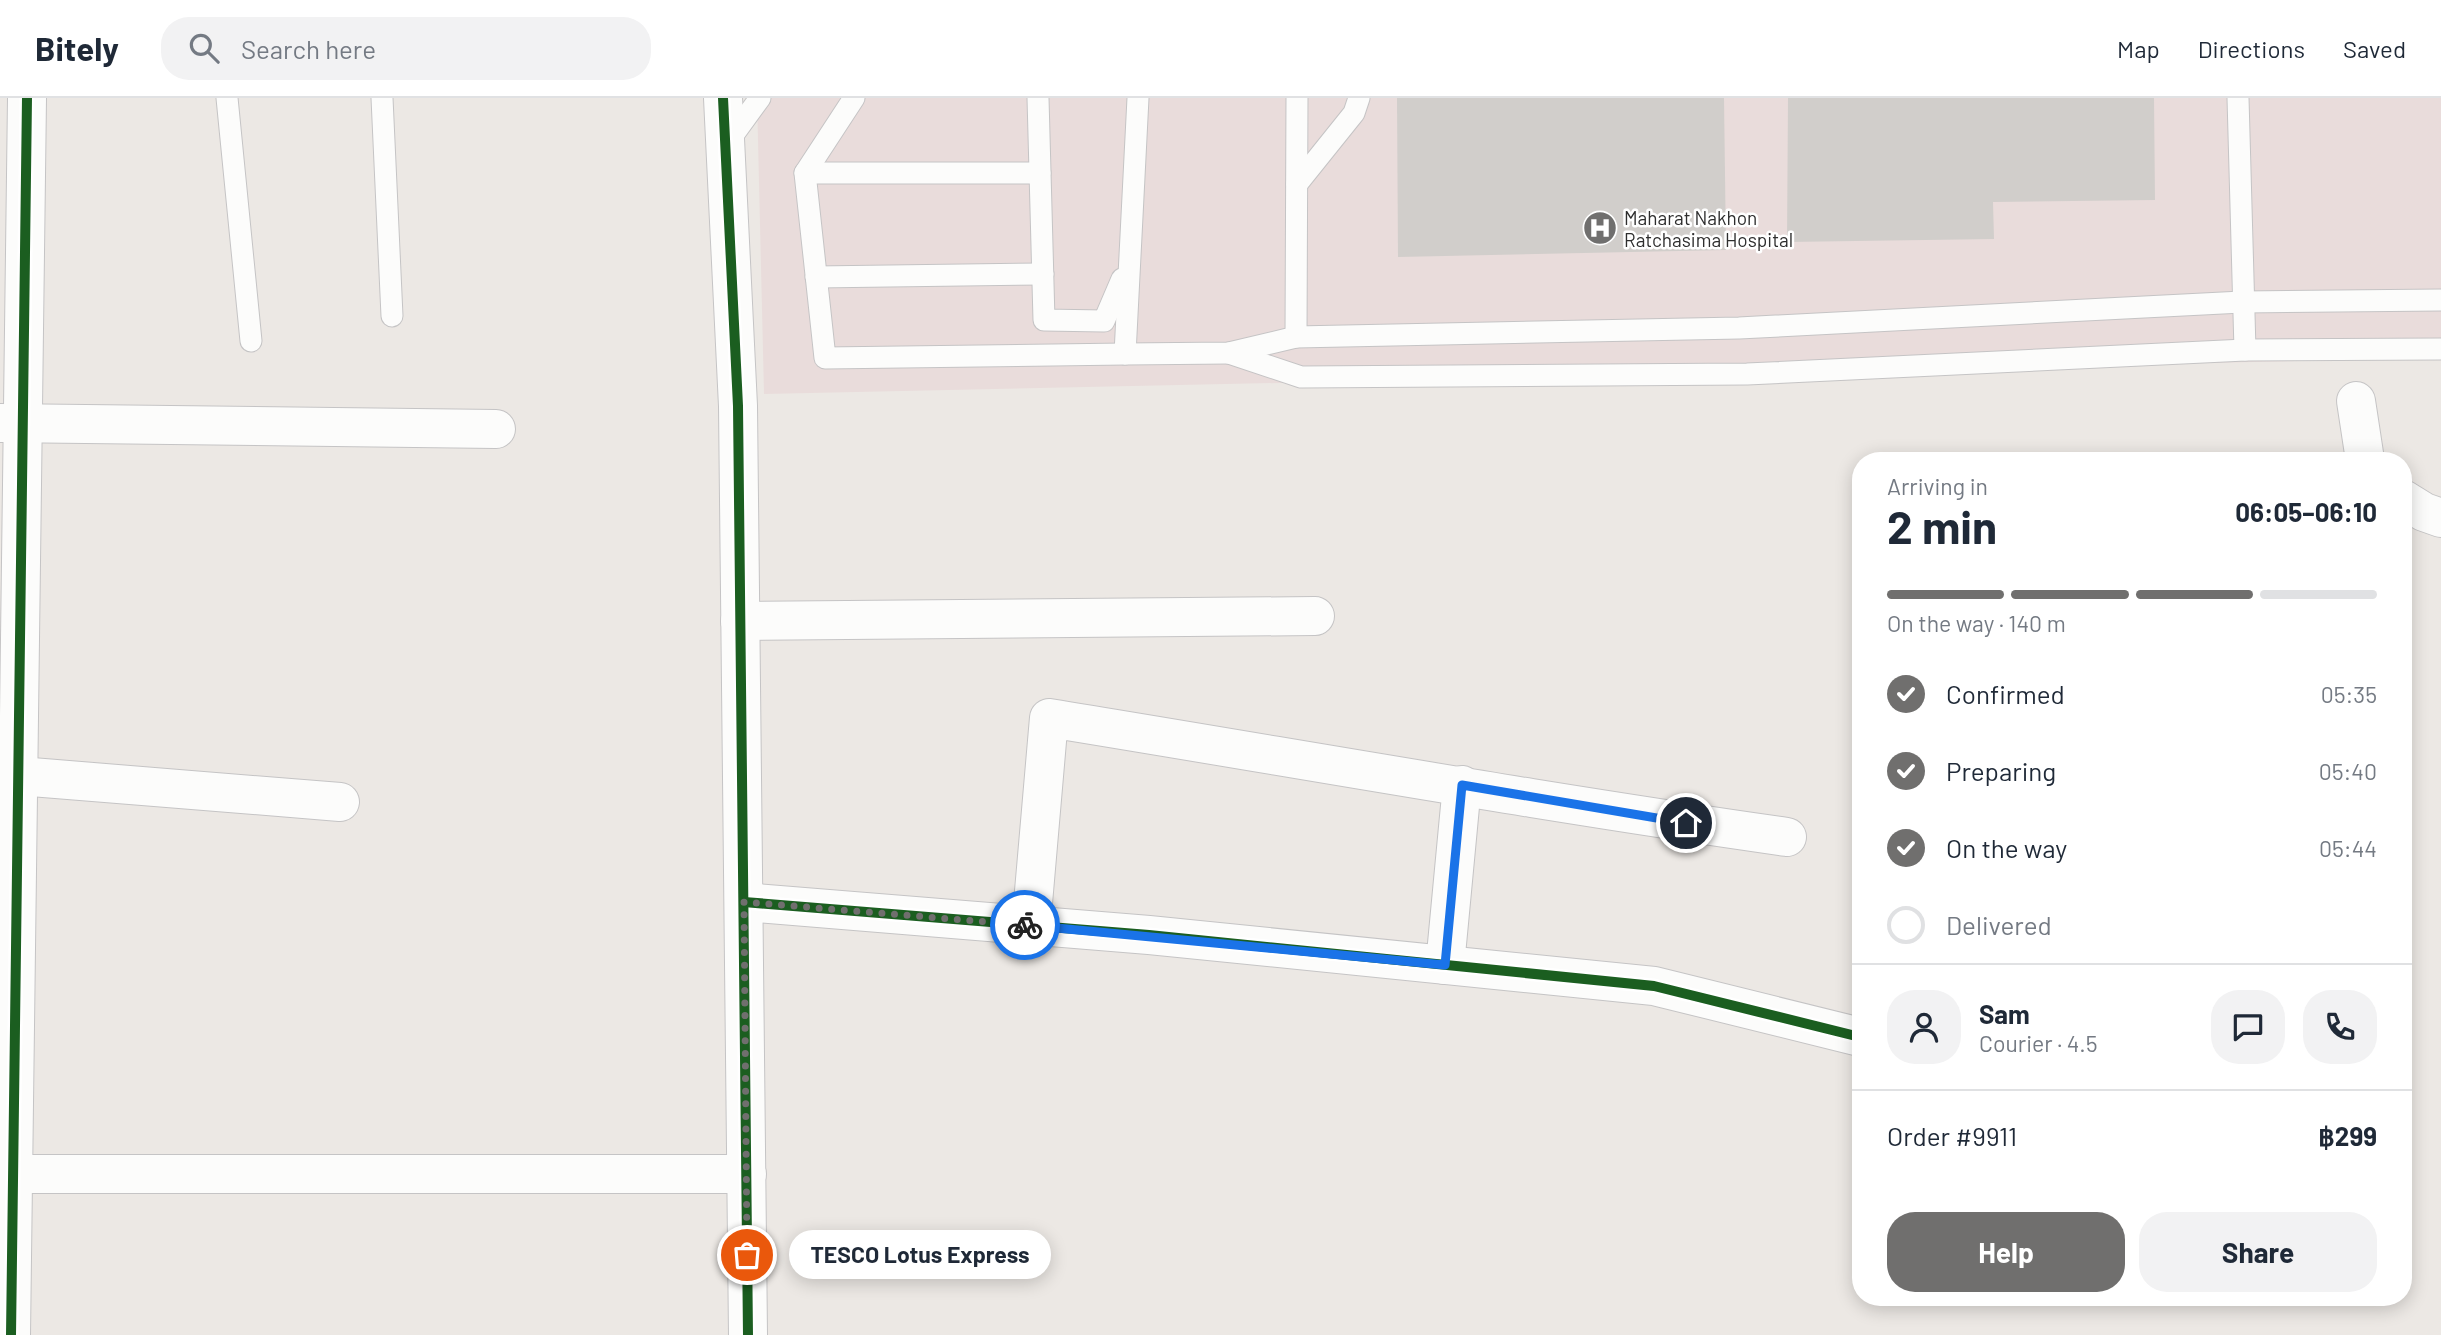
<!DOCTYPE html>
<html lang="en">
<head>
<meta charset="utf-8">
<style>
	:root { --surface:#fff; --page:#f2f2f3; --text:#1f2937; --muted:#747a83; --line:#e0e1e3; --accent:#706f6e }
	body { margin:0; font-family:Barlow,sans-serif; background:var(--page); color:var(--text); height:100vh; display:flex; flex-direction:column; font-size:26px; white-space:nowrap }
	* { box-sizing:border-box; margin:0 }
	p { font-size:23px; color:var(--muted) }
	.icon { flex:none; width:38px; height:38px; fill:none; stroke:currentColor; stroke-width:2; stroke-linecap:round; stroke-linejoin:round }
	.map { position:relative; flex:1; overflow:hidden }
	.panel { position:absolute; left:1852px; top:354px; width:560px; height:854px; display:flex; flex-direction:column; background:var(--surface); border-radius:28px; box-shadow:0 4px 18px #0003 }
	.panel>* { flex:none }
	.pin { position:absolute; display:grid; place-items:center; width:60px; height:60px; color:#fff; margin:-30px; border:4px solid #fff; border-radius:50%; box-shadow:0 2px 7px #0007 }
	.courier { position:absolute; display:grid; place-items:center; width:70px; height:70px; margin:-35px; border:5px solid #1a73e8; border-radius:50%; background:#fff; color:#222; box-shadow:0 2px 9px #0007 }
	.bubble { position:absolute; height:49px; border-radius:24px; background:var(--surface); box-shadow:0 4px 18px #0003; font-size:23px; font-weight:700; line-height:49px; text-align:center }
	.summary em { font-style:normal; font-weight:700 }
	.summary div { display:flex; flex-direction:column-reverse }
	.summary { display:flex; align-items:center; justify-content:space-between; height:119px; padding:0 35px }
	h1 { font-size:46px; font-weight:700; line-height:52px }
	.bar { display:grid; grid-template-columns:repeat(4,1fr); gap:10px 7px; align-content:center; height:84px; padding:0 35px }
	.bar i { height:9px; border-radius:5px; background:var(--line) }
	.bar .selected { background:var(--accent) }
	.bar p { grid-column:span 4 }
	.line { display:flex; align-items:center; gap:18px; padding:0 35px; border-top:2px solid var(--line) }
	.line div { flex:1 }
	.round { display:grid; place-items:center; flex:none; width:74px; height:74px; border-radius:28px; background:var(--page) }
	ol { padding:0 35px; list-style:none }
	li { display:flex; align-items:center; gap:21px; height:77px }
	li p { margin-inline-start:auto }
	li .icon { padding:7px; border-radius:50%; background:var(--accent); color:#fff; stroke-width:4 }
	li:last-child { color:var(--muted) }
	li i { width:38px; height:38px; border:4px solid var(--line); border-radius:50% }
	.button { display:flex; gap:14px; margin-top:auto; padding:14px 35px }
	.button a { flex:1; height:80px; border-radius:28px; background:var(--accent); color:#fff; font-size:28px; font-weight:700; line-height:80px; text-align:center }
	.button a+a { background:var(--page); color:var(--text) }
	header { display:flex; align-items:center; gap:42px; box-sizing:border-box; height:98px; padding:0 35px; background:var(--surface); border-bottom:2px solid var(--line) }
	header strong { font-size:33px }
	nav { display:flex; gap:38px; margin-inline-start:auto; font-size:24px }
	.search { width:490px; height:63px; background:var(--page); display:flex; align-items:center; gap:18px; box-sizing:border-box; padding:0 24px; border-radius:28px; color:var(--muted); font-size:26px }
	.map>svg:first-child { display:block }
</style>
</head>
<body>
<header>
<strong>Bitely</strong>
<div class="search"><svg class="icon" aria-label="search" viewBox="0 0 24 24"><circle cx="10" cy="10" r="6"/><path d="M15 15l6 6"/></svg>Search here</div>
<nav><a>Map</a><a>Directions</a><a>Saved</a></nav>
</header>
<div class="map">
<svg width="2441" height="1237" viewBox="0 0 2441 1237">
	<rect width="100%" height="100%" fill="#ece8e4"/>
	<path fill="#e9dcdb" d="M757 0H2441V260L764 296Z"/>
	<g fill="#d1cecb">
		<path d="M1397 0H1724L1726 152 1398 159Z"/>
		<path d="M1788 0H2154L2155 102 1993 104 1994 141 1787 144Z"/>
	</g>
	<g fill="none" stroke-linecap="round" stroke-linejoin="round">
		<g stroke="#c5c4c5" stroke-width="23">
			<g id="service">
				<path d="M227 0 251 243"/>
				<path d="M382 0 392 218"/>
				<path d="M854 0 805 75 825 260 1125 256"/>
				<path d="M1038 0 1044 222 1104 223 1122 181"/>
				<path d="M1138 0 1125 256 1229 255 1296 239 1297 0"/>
				<path d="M2238 0 2245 252"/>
				<path d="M728 44 760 0"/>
				<path d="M805 75H1040"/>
				<path d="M1297 86 1354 15 1359 0"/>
				<path d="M816 179 1043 176"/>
				<path d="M1296 239 1739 230 2242 204 2441 202"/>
				<path d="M1229 255 1301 279 1747 276 2245 252 2441 251"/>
			</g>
		</g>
		<g stroke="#c5c4c5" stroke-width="40">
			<g id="minor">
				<path d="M2356 303 2365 362"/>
				<path d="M0 325 496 331"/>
				<path d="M2403 401 2424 414 2441 420"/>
				<path d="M740 523 1315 518"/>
				<path d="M19 678 340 704"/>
				<path d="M744 804 1149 837 1654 888 1860 939"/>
				<path d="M1031 828 1049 620C1295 660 1540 704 1787 739"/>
				<path d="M1445 867 1462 687"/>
				<path d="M13 1076H747"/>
				<path d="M11 1237 27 0"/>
			</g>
		</g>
		<g stroke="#c5c4c5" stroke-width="40">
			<path id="tertiary" d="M723 0 738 308 748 1237"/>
		</g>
		<use href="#service" stroke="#fcfcfb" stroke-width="21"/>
		<use href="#minor" stroke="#fcfcfb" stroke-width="38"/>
		<use href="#tertiary" stroke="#fcfcfb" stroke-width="38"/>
		<g stroke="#fff" stroke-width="15">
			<g id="cycleway">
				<path d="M723 0 738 308 748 1237"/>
				<path d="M744 804 1149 837 1654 888 1860 939"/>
				<path d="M11 1237 27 0"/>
			</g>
		</g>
		<use href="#cycleway" stroke="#1b5e20" stroke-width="10"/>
	</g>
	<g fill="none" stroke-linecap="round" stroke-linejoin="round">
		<path stroke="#706f6e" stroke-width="7" stroke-dasharray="0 12.6" d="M747 1157 744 804 1025 827"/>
		<path stroke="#1a73e8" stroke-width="9" d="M1025 827 1445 867 1462 687 1686 725"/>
	</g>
	<defs>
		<g id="hospital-disc" transform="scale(1.75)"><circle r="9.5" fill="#706f6e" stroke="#fff"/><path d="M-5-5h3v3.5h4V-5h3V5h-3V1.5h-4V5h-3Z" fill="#fff"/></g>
	</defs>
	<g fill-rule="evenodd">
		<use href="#hospital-disc" x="1600" y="130"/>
	</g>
	<g text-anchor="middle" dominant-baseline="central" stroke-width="5" stroke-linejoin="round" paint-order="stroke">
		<g font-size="19" fill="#2e2e2e" stroke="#fff" text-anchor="start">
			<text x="1624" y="119">Maharat Nakhon<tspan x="1624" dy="22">Ratchasima Hospital</tspan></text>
		</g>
	</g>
</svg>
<div class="pin" style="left:747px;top:1157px;background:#ea580c"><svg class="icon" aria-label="bag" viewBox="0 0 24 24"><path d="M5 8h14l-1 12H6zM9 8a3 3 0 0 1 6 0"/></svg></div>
<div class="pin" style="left:1686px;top:725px;background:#1f2937"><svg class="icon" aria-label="home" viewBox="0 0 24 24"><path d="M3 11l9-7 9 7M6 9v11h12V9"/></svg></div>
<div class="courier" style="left:1025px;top:827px"><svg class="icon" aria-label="bike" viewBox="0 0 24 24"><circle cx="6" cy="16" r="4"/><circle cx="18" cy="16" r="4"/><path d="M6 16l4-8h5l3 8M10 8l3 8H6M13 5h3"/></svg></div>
<div class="bubble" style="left:789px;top:1132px;width:262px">TESCO Lotus Express</div>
<section class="panel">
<div class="summary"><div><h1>2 min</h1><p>Arriving in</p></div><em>06:05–06:10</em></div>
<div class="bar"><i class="selected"></i><i class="selected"></i><i class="selected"></i><i></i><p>On the way · 140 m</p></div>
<ol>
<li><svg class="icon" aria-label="check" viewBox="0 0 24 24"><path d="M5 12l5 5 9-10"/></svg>Confirmed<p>05:35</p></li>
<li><svg class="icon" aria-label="check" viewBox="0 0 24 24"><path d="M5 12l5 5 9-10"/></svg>Preparing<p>05:40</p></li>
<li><svg class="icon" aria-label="check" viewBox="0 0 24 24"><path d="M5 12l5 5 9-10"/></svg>On the way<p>05:44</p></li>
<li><i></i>Delivered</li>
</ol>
<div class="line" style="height:126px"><a class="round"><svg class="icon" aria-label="person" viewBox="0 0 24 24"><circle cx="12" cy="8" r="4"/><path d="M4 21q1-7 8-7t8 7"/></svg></a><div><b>Sam</b><p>Courier · 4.5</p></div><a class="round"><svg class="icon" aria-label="chat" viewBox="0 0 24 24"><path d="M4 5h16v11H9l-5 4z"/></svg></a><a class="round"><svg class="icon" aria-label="phone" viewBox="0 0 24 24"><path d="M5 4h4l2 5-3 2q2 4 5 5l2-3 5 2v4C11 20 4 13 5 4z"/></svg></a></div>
<div class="line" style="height:91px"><div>Order #9911</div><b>฿299</b></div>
<div class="button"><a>Help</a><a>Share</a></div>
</section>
</div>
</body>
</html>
